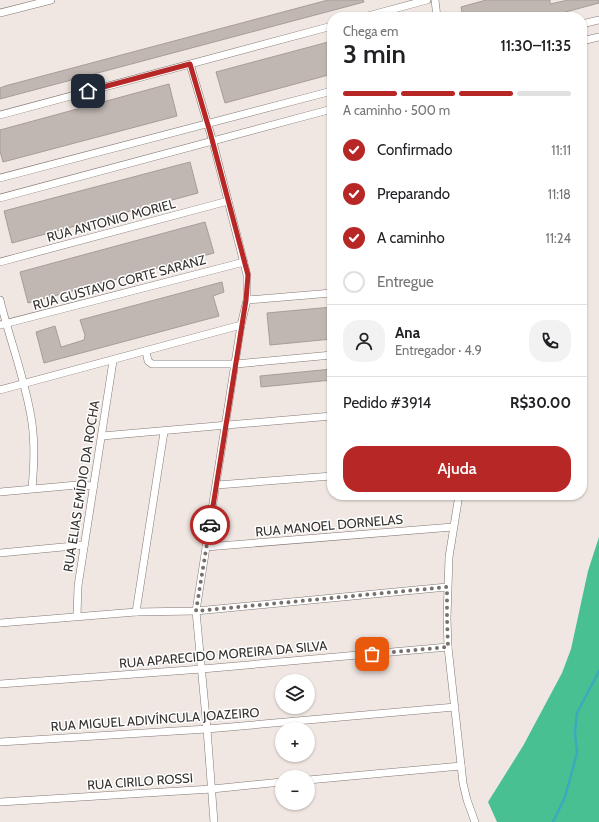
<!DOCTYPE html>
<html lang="pt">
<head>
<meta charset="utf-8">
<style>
	:root { --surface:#fff; --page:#f2f2f2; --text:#202124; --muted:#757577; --line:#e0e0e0; --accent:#b72726 }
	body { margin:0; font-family:Cabin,sans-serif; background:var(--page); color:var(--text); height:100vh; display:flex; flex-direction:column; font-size:15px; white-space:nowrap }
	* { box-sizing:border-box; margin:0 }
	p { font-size:13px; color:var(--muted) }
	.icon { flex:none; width:22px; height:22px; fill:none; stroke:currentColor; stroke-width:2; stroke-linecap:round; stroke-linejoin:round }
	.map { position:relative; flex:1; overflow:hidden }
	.drawer { position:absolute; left:327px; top:12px; width:260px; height:488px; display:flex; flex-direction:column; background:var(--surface); border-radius:16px; box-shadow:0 1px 3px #0004 }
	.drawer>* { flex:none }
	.controls { position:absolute; left:275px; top:674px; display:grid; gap:8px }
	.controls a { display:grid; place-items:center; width:40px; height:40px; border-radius:50%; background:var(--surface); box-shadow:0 1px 3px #0004; font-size:20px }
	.pin { position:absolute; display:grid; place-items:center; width:34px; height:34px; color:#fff; margin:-17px; border-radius:8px; box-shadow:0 2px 6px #0006 }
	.courier { position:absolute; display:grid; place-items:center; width:40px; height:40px; margin:-20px; border:3px solid #b72726; border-radius:50%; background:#fff; color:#222; box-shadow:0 1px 5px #0007 }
	.head em { font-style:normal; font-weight:600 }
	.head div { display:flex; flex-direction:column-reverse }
	.head { display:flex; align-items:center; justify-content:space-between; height:68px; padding:0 16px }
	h1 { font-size:26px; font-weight:600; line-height:30px }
	.bar { display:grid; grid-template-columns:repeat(4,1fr); gap:6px 4px; align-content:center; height:48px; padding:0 16px }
	.bar i { height:5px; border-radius:3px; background:var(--line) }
	.bar .active { background:var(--accent) }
	.bar p { grid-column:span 4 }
	.line { display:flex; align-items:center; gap:10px; padding:0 16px; border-top:1px solid var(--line) }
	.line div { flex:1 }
	.round { display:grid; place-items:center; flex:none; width:42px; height:42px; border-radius:16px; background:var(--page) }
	ol { padding:0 16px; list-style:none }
	li { display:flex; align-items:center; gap:12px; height:44px }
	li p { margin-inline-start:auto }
	li .icon { padding:4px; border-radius:50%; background:var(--accent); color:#fff; stroke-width:4 }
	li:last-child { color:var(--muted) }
	li i { width:22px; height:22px; border:2px solid var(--line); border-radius:50% }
	.primary-button { display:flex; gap:8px; margin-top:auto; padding:8px 16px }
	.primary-button a { flex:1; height:46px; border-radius:16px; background:var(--accent); color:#fff; font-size:16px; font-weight:600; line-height:46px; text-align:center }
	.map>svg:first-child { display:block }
</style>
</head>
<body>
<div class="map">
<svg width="599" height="822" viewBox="0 0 599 822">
	<rect width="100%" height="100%" fill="#f1e7e2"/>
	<path fill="#49c092" d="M599 537V822H497L488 802 523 746 562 673 571 649 588 571Z"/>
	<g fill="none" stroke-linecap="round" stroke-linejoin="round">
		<path stroke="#3baabc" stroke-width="2.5" d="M553 822 565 797 577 753 575 733 577 713 599 671"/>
	</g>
	<g fill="#c0b6b2" stroke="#a69c98">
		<path d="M328 0H363L364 2 0 99V88L5 86Z"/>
		<path d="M486 0H550V4L568 0H599V3L547 17H481L480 13 463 17 461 7Z"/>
		<path d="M332 41V52L327 54 332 74 225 103 216 72Z"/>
		<path d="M169 84 177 116 3 162 0 151V130Z"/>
		<path d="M190 162 198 193 12 243 4 211Z"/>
		<path d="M205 222 214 253 28 303 20 272Z"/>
		<path d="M222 282 224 292 213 296 219 316 44 363 36 332 55 326 61 347 71 344 84 340 85 335 80 320Z"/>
		<path d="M332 307V339L270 345 267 313Z"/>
		<path d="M332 369V380L261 387 260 376Z"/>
	</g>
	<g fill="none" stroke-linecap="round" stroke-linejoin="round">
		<g stroke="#817874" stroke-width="8">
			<g id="minor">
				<path d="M435 0 437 17"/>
				<path d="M0 13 51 0"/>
				<path d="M364 17 427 0"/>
				<path d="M582 24 599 20"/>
				<path d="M582 41 599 37"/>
				<path d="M190 64 213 142 247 275V300L241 325 196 611 207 729 214 822"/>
				<path d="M0 115 332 26"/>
				<path d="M0 178 332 91"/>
				<path d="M0 198 332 109"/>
				<path d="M0 262 228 201"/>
				<path d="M0 300C10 341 26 381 32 423 35 445 34 467 32 488"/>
				<path d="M247 300 332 293"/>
				<path d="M0 325 244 262"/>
				<path d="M146 351 148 361 152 364H236L332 355"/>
				<path d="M0 390 241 325"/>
				<path d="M102 436 332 416"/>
				<path d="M217 485 332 476"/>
				<path d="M0 492 77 485 94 486"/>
				<path d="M459 495 449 557 447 618 448 647 463 783 467 800 475 822"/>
				<path d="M206 547 453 527"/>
				<path d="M0 553 84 545"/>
				<path d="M136 612 164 432"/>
				<path d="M77 616 78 586 113 361"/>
				<path d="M0 623 136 612 196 611 447 587"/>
				<path d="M0 684 202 669 448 647"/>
				<path d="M0 742 207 729 455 707"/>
				<path d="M308 780 461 766"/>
				<path d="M0 802 212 789 282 782"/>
			</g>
		</g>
		<use href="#minor" stroke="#fff" stroke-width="7"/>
	</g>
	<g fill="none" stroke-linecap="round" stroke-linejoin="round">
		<path stroke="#77716e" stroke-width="4" stroke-dasharray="0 7.2" d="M210 525 196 611 447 587V618L448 647 372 654"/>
		<path stroke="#b72726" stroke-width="5" d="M88 91 190 64 210 132 248 275 246 300 210 525"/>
	</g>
	<g text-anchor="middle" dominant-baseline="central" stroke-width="3" stroke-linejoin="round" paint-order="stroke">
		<g font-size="13" fill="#363230" stroke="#fff">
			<text transform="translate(111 220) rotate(-15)">RUA ANTONIO MORIEL</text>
			<text transform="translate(119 282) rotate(-15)">RUA GUSTAVO CORTE SARANZ</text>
			<text transform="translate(81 486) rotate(-81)">RUA ELIAS EMÍDIO DA ROCHA</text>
			<text transform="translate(329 525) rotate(-5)">RUA MANOEL DORNELAS</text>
			<text transform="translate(223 654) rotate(-5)">RUA APARECIDO MOREIRA DA SILVA</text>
			<text transform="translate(155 719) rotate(-4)">RUA MIGUEL ADIVÍNCULA JOAZEIRO</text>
			<text transform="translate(140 781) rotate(-4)">RUA CIRILO ROSSI</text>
		</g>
	</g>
</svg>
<div class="controls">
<a><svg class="icon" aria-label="layers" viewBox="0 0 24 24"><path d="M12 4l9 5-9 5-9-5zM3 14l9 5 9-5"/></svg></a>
<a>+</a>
<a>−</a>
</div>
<div class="pin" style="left:372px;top:654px;background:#ea580c"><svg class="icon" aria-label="bag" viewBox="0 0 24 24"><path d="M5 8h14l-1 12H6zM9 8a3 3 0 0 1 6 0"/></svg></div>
<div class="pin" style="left:88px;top:91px;background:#1f2937"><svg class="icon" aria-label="home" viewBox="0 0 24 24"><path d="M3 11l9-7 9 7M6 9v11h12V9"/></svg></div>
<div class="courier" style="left:210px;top:525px"><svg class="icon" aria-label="car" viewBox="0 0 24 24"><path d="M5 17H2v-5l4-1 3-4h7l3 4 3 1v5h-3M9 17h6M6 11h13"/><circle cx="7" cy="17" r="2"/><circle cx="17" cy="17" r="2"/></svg></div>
<section class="drawer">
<div class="head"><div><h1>3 min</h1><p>Chega em</p></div><em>11:30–11:35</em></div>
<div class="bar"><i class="active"></i><i class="active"></i><i class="active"></i><i></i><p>A caminho · 500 m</p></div>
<ol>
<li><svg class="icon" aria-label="check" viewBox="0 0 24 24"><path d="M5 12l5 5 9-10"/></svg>Confirmado<p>11:11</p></li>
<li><svg class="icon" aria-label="check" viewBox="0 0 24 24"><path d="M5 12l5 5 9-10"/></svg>Preparando<p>11:18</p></li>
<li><svg class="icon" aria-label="check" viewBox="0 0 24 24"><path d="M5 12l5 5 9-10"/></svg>A caminho<p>11:24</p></li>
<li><i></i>Entregue</li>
</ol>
<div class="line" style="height:72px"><a class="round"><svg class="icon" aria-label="person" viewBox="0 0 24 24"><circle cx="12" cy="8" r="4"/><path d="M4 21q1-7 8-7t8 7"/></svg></a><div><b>Ana</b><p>Entregador · 4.9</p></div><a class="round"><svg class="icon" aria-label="phone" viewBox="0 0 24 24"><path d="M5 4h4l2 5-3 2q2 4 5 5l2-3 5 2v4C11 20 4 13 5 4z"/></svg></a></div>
<div class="line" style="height:52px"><div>Pedido #3914</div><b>R$30.00</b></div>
<div class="primary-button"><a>Ajuda</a></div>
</section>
</div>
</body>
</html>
